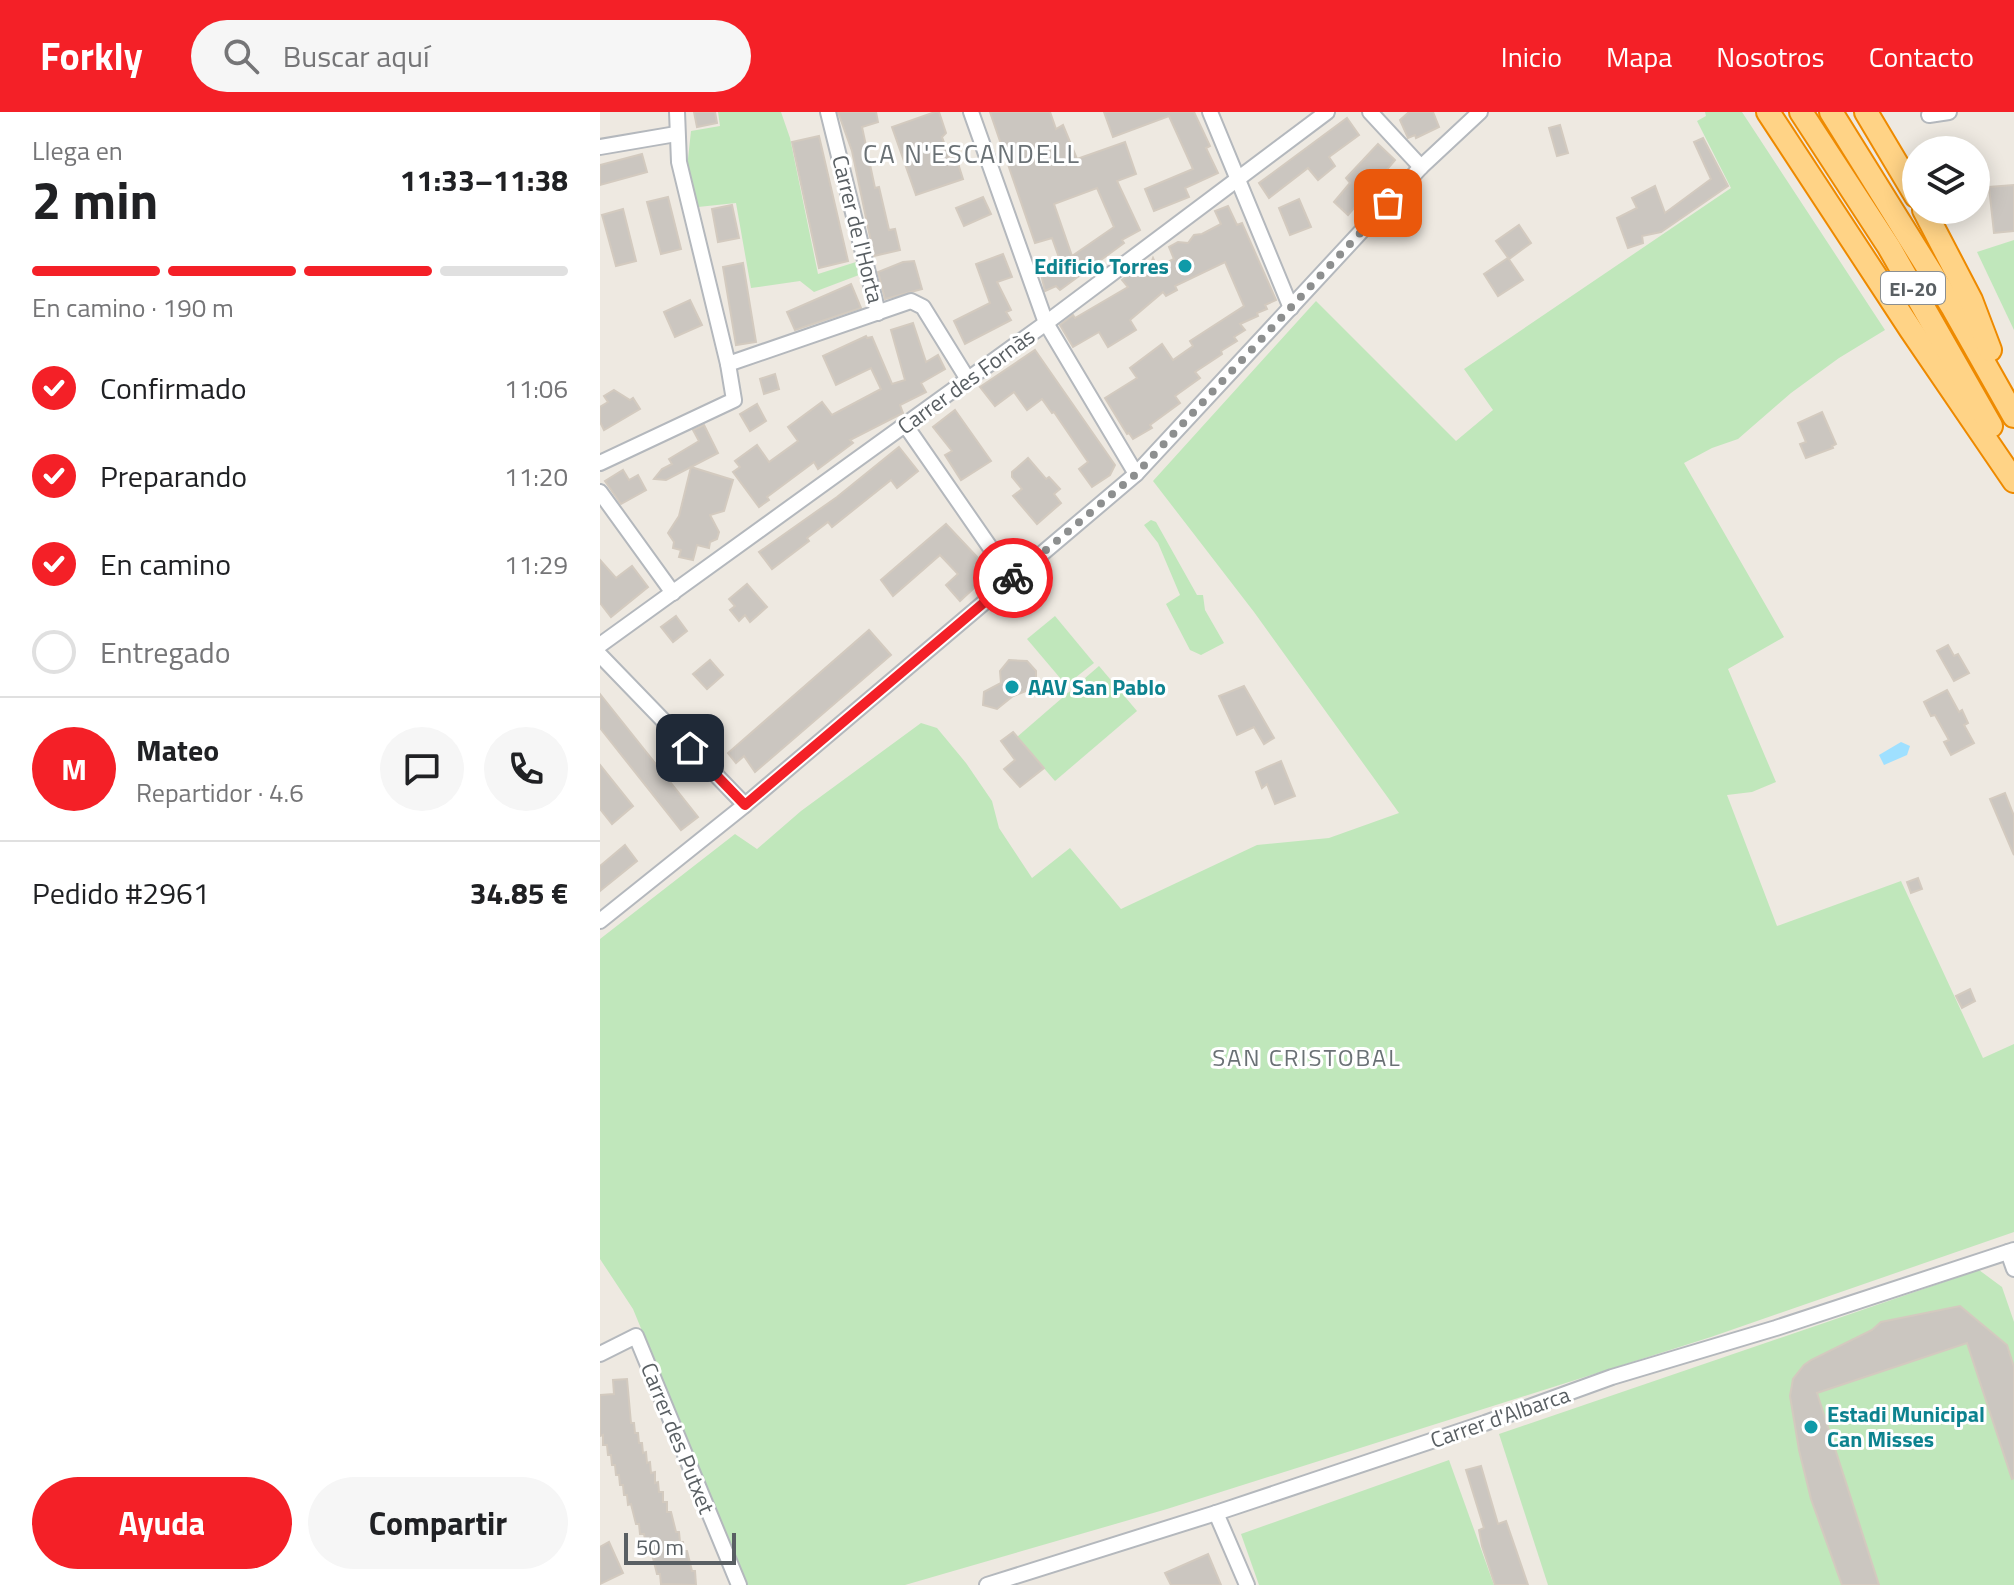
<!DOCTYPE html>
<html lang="es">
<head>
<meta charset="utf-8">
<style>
	:root { --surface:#fff; --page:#f6f6f6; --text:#202124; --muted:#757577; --line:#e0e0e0; --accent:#f42027 }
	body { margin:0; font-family:"Titillium Web",sans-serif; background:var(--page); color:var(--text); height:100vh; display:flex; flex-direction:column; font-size:30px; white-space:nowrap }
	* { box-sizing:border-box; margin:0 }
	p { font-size:26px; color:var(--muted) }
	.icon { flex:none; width:44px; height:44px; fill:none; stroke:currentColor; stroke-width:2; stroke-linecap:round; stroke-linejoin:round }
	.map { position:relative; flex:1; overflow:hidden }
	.sheet { display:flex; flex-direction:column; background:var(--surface); width:600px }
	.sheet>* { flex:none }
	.controls { position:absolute; left:1302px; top:24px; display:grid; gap:16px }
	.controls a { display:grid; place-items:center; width:88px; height:88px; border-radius:50%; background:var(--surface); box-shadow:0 4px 20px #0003; font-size:40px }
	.scale { position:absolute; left:24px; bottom:20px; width:112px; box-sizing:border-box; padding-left:8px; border:4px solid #595f63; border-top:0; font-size:22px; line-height:28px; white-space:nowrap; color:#595f63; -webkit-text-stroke:6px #fff; paint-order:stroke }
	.pin { position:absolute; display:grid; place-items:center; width:68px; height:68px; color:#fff; margin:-34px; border-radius:16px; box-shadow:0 4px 12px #0006 }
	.courier { position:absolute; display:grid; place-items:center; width:80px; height:80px; margin:-40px; border:6px solid #f42027; border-radius:50%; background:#fff; color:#222; box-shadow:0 2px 10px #0007 }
	.overview em { font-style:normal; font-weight:700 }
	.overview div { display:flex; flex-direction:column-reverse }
	.overview { display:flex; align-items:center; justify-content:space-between; height:136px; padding:0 32px }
	h1 { font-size:52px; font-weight:700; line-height:60px }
	.bar { display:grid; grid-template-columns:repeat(4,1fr); gap:12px 8px; align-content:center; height:96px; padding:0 32px }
	.bar i { height:10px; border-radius:6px; background:var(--line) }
	.bar .on { background:var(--accent) }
	.bar p { grid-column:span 4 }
	.line { display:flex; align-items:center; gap:20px; padding:0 32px; border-top:2px solid var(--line) }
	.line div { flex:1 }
	.round { display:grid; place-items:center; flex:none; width:84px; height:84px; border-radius:42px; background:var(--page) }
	ol { padding:0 32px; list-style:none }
	li { display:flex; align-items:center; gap:24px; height:88px }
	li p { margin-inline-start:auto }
	li .icon { padding:8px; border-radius:50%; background:var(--accent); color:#fff; stroke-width:4 }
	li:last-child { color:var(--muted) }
	li i { width:44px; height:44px; border:4px solid var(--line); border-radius:50% }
	.action { display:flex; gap:16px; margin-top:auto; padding:16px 32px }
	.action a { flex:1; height:92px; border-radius:48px; background:var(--accent); color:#fff; font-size:32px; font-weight:700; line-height:92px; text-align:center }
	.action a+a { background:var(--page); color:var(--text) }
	header { display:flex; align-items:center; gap:48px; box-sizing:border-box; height:112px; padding:0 40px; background:var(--accent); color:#fff }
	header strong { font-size:38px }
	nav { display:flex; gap:44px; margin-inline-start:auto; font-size:28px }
	.search { width:560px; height:72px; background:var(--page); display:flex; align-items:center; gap:20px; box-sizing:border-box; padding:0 28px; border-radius:44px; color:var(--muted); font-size:30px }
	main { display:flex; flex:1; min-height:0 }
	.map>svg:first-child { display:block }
</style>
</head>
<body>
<header>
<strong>Forkly</strong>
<div class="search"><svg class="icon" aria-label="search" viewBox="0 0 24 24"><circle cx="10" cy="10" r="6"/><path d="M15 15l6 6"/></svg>Buscar aquí</div>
<nav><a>Inicio</a><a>Mapa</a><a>Nosotros</a><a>Contacto</a></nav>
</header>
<main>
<section class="sheet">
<div class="overview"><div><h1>2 min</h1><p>Llega en</p></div><em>11:33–11:38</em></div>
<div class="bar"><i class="on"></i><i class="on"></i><i class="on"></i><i></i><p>En camino · 190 m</p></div>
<ol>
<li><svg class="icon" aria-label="check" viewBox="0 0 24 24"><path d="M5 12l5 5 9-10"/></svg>Confirmado<p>11:06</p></li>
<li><svg class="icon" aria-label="check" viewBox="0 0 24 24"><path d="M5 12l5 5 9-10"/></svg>Preparando<p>11:20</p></li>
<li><svg class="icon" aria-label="check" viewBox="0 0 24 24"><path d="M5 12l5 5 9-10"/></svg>En camino<p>11:29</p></li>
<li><i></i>Entregado</li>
</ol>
<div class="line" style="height:144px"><b class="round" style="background:var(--accent);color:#fff">M</b><div><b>Mateo</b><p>Repartidor · 4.6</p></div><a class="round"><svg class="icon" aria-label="chat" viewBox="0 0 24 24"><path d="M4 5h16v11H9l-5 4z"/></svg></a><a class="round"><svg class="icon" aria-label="phone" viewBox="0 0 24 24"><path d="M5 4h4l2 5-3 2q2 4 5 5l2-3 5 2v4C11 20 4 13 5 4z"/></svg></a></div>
<div class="line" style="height:104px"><div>Pedido #2961</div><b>34.85 €</b></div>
<div class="action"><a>Ayuda</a><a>Compartir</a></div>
</section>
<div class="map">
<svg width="1414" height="1473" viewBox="0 0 1414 1473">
	<rect width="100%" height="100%" fill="#eee9e1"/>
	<g fill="#c0e7bb">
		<path d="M118 0H181L190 26 218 162 256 150 259 163 214 180 200 169 151 176 136 91 98 95 87 56 91 19 120 14Z"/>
		<path d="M1105 0H1142L1285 218 1239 246 1191 281 1138 327 1112 336 1084 351 1184 525 1128 557 1176 670 1152 680 1127 683 1177 814 1301 769 1383 946 1414 932V1120L1111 1225 567 1397 305 1473H147L33 1197 0 1147V827L135 722 157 737 201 699 321 611 337 616 366 651 392 689 399 716 432 766 470 736 521 797 657 733 729 726 799 701 654 500 553 369 716 189 856 329 893 298 864 257 1131 76 1097 9 1106 4Z"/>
		<path d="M1414 128V218L1377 140Z"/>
		<path d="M551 408 556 410 597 483H603L605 498 624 531 601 543 590 538 566 492 580 483 558 431 544 413Z"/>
		<path d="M455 504 494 551 466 573 427 527Z"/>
		<path d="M499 554 537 599 455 669 417 625Z"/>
		<path d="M1379 1158 1402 1175 1414 1210V1473H948L899 1322Z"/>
		<path d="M849 1348 894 1473H659L641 1422Z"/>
	</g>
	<path fill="#9fe0ff" d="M1301 630 1310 634 1307 643 1284 653 1279 643Z"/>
	<g fill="#cbc6c0" stroke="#d3cabf" stroke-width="2" fill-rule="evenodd">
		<path d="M94 0H115L117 11 97 15Z"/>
		<path d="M238 0H276L278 10 262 15 275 76 279 75 289 118 295 117 300 138 274 144 252 39Z"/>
		<path d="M335 0H339L346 21 342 25 350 47 356 45 363 67 316 83 292 15Z"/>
		<path d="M390 0H450L456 17 463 13 477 47 525 30 536 62 517 69 540 118 522 128 524 131 460 178 456 174 445 179 440 158 461 151 452 126 435 131ZM497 76 514 115 472 144 454 92Z"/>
		<path d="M504 0H594L610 34 606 36 618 61 585 76 589 85 554 99 545 77 593 57 569 4 513 25Z"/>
		<path d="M809 0H833L839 15 816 26 815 23 808 26 800 8Z"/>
		<path d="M747 6 759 23 729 45 735 54 718 68 708 56 669 86 659 71Z"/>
		<path d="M960 13 968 41 957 44 949 16Z"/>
		<path d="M219 24 248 149 219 156 192 30Z"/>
		<path d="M1103 26 1128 74 1061 120 1042 124 1043 131 1028 136 1017 106 1037 96 1032 86 1055 74 1065 101 1111 67 1094 30Z"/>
		<path d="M778 32 795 48 748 103 734 90 750 71 746 66Z"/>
		<path d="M42 42 47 60 0 73V53Z"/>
		<path d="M1414 73V119L1394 121 1389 75Z"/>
		<path d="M68 85 81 137 61 142 47 90Z"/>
		<path d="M383 85 391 102 364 114 356 96Z"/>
		<path d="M699 87 711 115 690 123 679 96Z"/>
		<path d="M132 93 139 126 118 130 112 97Z"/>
		<path d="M628 94 637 113 642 111 676 188 665 193 667 197 657 201 658 204 640 212 645 218 634 225 637 229 621 239 622 242 595 260 600 266 575 284 580 291 550 313 552 316 533 327 529 321 527 322 505 286 537 266 530 256 562 232 573 248 593 234 590 229 644 194 625 150 575 174 577 178 566 184 563 180 530 208 536 218 508 235 499 220 473 235 460 213 473 203 475 206 528 175 522 168 538 155 546 164 553 146 557 155 574 147 569 135 578 130 588 131 594 123 602 122 621 112 615 99Z"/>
		<path d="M23 97 36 149 16 154 2 103Z"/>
		<path d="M919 113 931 131 909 147 896 129Z"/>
		<path d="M403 142 412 165 397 170 411 198 406 200 411 208 365 232 354 209 390 191 376 152Z"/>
		<path d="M908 146 923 168 898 184 884 162Z"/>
		<path d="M314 149 322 177 285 187 278 160 303 150Z"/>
		<path d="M143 151 156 230 136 233 123 155Z"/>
		<path d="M251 172 261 196 195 218 187 200Z"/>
		<path d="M90 188 102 213 75 225 64 200Z"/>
		<path d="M313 211 326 250 338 243 345 257 321 271 326 280 300 293 303 301 250 328 253 331 218 357 214 350 167 385 169 388 159 395 133 360 140 355 135 349 157 333 169 350 198 329 188 315 222 290 232 303 281 277 271 256 236 273 223 244 266 224 267 226 272 225 292 272 305 268 291 218Z"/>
		<path d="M435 238 515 353 510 363 492 375 479 357 488 350 454 300 452 301 442 287 427 298 414 280 395 294 380 275Z"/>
		<path d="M175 262 179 277 164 282 160 267Z"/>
		<path d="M14 278 30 288 33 286 40 297 4 318 0 310V295L8 290 4 284Z"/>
		<path d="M157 292 166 309 150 319 140 302Z"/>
		<path d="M355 298 391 349 361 368 345 343 352 339 333 315Z"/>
		<path d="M1222 300 1236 332 1232 334 1233 336 1206 346 1200 332 1206 330 1198 311Z"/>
		<path d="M104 313 118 341 66 368 54 367 62 357 72 352 69 347 99 329 93 318Z"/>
		<path d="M299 335 318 359 297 376 291 368 232 415 228 410 207 426 209 429 172 457 159 440 237 385Z"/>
		<path d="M428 346 446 367 449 365 460 377 454 382 461 391 437 412 413 384 422 377 412 365V360Z"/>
		<path d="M91 355 133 368 124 399 110 403 119 420 117 427 110 430 109 436 97 433 93 448 79 445 81 438 73 436 74 430 68 421 79 404Z"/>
		<path d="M23 358 29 368 38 363 46 378 21 392 5 369Z"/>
		<path d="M346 412 380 448 375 453 386 465 360 489 346 473 358 462 340 443 293 484 281 468Z"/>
		<path d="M0 448 16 466 32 454 48 475 11 505 0 491Z"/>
		<path d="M147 472 167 495 150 510 145 503 139 509 130 498 135 494 129 487Z"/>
		<path d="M76 504 87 519 73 530 61 515Z"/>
		<path d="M269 518 291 543 155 660 144 644 136 651 128 641Z"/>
		<path d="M1348 533 1354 544 1358 542 1369 561 1354 569 1337 539Z"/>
		<path d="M110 548 123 563 107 577 93 562Z"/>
		<path d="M409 548 427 549 436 559V572L429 578 413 584 397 597 383 593 384 580 401 571 400 559Z"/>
		<path d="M644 574 674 626 664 632 654 615 637 623 619 584Z"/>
		<path d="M1347 578 1359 600 1362 598 1368 611 1364 613 1374 631 1351 643 1344 630 1349 628 1335 603 1331 604 1324 590Z"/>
		<path d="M0 582 98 705 81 718 0 616Z"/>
		<path d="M413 620 444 656 420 675 404 657 415 648 401 629Z"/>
		<path d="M681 649 695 684 675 692 667 672 662 676 656 660Z"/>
		<path d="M0 653 33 694 12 712 0 697Z"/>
		<path d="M1405 681 1414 704V743L1390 687Z"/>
		<path d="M25 733 37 749 0 779V754Z"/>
		<path d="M1318 766 1322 777 1311 781 1307 770Z"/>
		<path d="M1370 877 1375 889 1362 896 1356 884Z"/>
		<path d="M1360 1194 1407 1233 1414 1255V1366L1412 1367 1367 1231 1217 1281 1279 1473H1242L1211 1387 1199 1338 1190 1284 1193 1267 1204 1253 1211 1248 1272 1218 1281 1210Z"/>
		<path d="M27 1267 31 1311H34L35 1321H38L39 1331H42L43 1341 46 1340 47 1351 50 1350 51 1361 55 1360V1371L58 1370 59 1380H63V1390H67V1400H71L76 1420H79L80 1430H83L84 1439H87L92 1459H95L96 1473 61 1472 60 1462H57L52 1442H48L44 1422H40L39 1412H36L31 1392 28 1393 27 1383H24L23 1373H20L19 1363H16L15 1353H12L11 1343H8L7 1333H3V1323L0 1324V1283L14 1282 13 1268Z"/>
		<path d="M881 1354 898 1412 906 1409 928 1473H895L882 1434 879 1418 884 1416 866 1358Z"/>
		<path d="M9 1430 23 1461 0 1472V1435Z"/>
		<path d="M608 1442 621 1473H571L565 1461Z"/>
	</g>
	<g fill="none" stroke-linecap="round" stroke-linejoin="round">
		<g stroke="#b4b8bd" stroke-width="18">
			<g id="minor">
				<path d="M77 0 79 50 128 252"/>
				<path d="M228 0 278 201"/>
				<path d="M371 0 446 211 536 362"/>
				<path d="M610 0 691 196"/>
				<path d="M770 0 821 55"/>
				<path d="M1329 3 1349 0"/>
				<path d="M0 35 76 22"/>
				<path d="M306 314 412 467"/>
				<path d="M0 351 134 288 128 252 311 189 323 195 367 266"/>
				<path d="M0 380 73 481"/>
				<path d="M0 533 446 211 727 0"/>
				<path d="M0 543 145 693"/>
				<path d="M0 809 145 693 536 362 821 55 880 0"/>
				<path d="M1408 1140 1414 1157"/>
				<path d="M0 1242 36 1224 139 1473"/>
				<path d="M616 1401 647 1473"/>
				<path d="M387 1473 616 1401 885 1311 1012 1265 1176 1216 1414 1138"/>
			</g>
		</g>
		<g stroke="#ee8a00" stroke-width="26">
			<g id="highway">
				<path d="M1168 0 1311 218 1414 369"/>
				<path d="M1201 0 1289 135 1391 314"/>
				<path d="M1231 0 1353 196 1414 304"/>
				<path d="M1266 0 1316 84"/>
				<path d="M1324 98 1371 188 1390 238"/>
			</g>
		</g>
		<use href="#minor" stroke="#fff" stroke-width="14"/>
		<use href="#highway" stroke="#ffd386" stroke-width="22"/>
	</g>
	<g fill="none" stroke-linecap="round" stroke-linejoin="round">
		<path stroke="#8d8f8f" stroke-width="8" stroke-dasharray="0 14.4" d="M413 466 536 362 788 91"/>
		<path stroke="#f42027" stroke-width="10" d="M90 636 145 693 413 466"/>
	</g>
	<g fill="#0f9aa8" stroke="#fff" stroke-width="3">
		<circle cx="585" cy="154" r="8"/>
		<circle cx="412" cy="575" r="8"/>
		<circle cx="1211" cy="1315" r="8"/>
	</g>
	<g text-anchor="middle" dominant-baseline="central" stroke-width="6" stroke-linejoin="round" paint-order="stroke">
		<rect fill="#fff" stroke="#8b8f92" stroke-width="2" x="1281" y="160" width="64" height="32" rx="6"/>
		<g font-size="20" font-weight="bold" fill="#595f63">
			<text x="1313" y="176">EI-20</text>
		</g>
		<g font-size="22" fill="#595f63" stroke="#fff">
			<text transform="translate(258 117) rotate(76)">Carrer de l'Horta</text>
			<text transform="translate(366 269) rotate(-36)">Carrer des Fornàs</text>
			<text transform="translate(900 1305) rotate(-19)">Carrer d'Albarca</text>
			<text transform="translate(78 1326) rotate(68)">Carrer des Putxet</text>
		</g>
		<g font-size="22" font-weight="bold" fill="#0d838f" stroke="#fff" text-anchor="start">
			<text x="569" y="154" text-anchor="end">Edificio Torres</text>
			<text x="428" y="575">AAV San Pablo</text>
			<text x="1227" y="1302">Estadi Municipal<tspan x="1227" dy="25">Can Misses</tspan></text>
		</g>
		<g font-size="24" letter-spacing="2" fill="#6a7175" stroke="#fff">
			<text x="707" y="945">SAN CRISTOBAL</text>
		</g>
		<g font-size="26" letter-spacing="2" fill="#6a7175" stroke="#fff">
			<text x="372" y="41">CA N'ESCANDELL</text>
		</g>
	</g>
</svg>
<div class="controls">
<a><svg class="icon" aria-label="layers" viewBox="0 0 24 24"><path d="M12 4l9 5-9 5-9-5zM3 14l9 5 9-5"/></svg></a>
</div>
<div class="scale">50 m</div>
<div class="pin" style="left:788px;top:91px;background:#ea580c"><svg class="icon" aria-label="bag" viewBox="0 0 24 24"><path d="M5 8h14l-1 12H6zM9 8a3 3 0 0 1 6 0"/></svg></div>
<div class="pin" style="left:90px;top:636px;background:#1f2937"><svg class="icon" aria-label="home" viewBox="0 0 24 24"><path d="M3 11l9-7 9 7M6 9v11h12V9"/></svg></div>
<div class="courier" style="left:413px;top:466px"><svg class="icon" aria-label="bike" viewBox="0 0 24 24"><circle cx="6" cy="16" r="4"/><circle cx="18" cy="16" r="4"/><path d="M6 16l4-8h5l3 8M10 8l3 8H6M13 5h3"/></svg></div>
</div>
</main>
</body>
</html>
